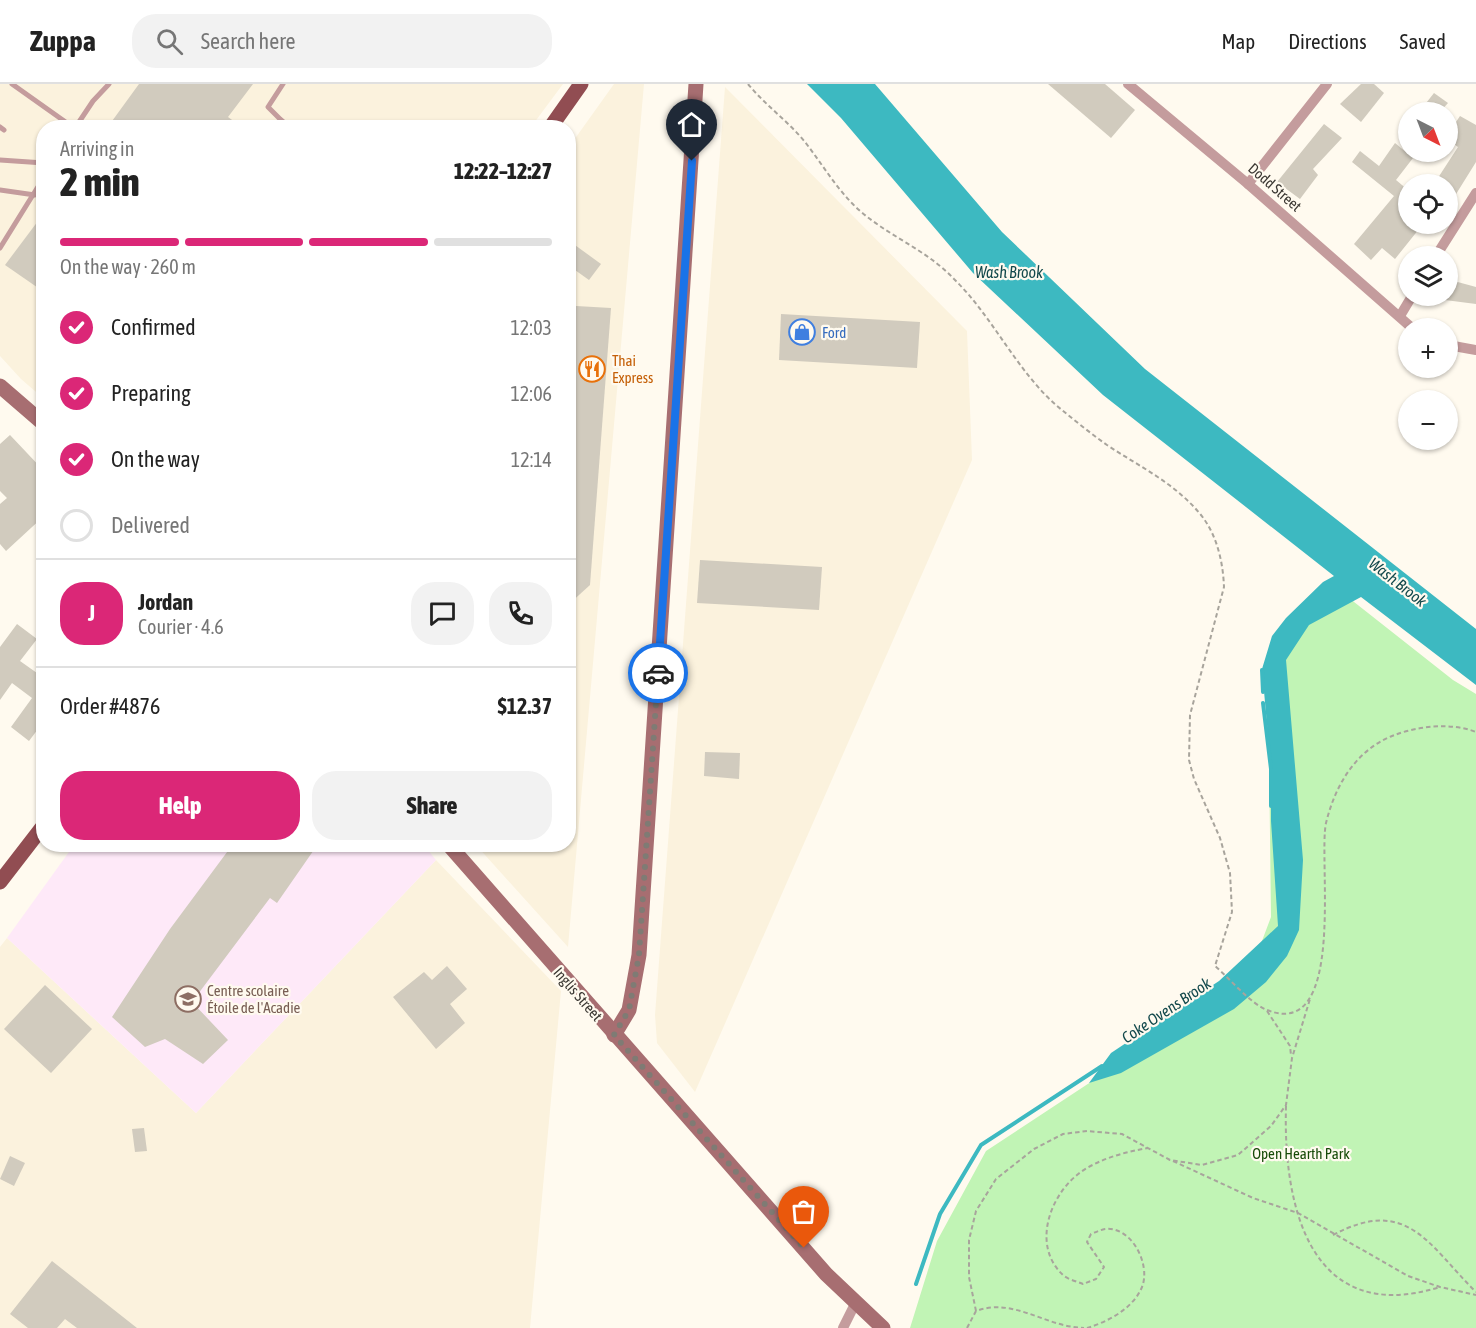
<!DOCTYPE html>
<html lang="en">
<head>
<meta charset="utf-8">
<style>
	:root { --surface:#fff; --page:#f2f2f2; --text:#222; --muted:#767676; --line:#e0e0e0; --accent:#db2777 }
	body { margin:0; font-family:"Asap Condensed",sans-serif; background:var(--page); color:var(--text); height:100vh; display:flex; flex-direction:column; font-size:22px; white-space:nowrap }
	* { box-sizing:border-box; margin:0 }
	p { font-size:20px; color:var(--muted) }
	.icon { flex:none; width:33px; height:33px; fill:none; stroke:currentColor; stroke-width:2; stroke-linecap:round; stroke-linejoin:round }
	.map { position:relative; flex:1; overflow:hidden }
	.details { position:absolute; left:36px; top:36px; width:540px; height:732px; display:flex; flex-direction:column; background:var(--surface); border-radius:24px; box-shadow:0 2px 4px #0004 }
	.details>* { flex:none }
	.needle { width:39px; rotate:138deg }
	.controls { position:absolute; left:1398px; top:18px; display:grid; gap:12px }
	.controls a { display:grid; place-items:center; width:60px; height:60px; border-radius:50%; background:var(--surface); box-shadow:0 2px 4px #0004; font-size:30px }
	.pin { position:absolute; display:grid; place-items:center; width:51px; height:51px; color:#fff; margin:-62px -26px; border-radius:50% 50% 50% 0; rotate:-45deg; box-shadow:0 0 6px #0007 }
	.pin .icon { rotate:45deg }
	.courier { position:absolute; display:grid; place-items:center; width:60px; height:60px; margin:-30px; border:4px solid #1a73e8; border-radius:50%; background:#fff; color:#222; box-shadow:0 2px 8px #0007 }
	.summary em { font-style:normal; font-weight:800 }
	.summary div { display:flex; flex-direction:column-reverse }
	.summary { display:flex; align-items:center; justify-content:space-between; height:102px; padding:0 24px }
	h1 { font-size:39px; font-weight:800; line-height:45px }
	.bar { display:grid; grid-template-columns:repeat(4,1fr); gap:9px 6px; align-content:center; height:72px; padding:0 24px }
	.bar i { height:8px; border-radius:4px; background:var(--line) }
	.bar .on { background:var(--accent) }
	.bar p { grid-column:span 4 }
	.line { display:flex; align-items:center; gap:15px; padding:0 24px; border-top:2px solid var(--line) }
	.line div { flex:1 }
	.round { display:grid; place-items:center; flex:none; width:63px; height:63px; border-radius:24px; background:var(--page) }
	ol { padding:0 24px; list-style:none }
	li { display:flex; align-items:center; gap:18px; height:66px }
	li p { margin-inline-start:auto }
	li .icon { padding:6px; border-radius:50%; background:var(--accent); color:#fff; stroke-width:4 }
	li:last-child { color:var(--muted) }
	li i { width:33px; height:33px; border:3px solid var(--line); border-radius:50% }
	.primary-button { display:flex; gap:12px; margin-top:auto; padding:12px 24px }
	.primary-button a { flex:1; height:69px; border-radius:24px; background:var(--accent); color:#fff; font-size:24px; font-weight:800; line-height:69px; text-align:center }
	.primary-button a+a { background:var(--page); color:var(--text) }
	header { display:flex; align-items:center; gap:36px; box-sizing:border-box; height:84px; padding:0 30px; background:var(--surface); border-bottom:2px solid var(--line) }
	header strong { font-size:28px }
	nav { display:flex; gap:33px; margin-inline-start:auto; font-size:21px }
	.search { width:420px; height:54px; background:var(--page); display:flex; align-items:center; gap:15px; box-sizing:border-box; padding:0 21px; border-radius:24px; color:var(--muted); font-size:22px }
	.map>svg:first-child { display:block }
</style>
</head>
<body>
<header>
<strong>Zuppa</strong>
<div class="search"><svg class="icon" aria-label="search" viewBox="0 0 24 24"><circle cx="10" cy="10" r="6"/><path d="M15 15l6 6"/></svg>Search here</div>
<nav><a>Map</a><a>Directions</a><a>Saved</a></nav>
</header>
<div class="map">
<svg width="1476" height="1244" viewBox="0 0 1476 1244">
	<rect width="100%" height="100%" fill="#fffaef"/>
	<g fill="#fbf2dd">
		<path d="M0 0H563L531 43 44 44 43 314 21 295 0 272Z"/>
		<path d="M614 0H644L568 863 476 761 568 760 569 63Z"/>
		<path d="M725 3 967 247 972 376 695 1008 657 959 655 931Z"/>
		<path d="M436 776 561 907 530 1244H0V863L7 854 196 1029Z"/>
	</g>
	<path fill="#fee9f8" d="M423 760 436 776 196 1029 7 854 74 761Z"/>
	<path fill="#c1f4b5" d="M1349 514 1453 596 1476 610V1244H910L937 1157 986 1067 1229 907 1251 886 1271 833 1268 589 1301 541Z"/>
	<path fill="#3db9c1" d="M807 0H875L1002 148 1145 285 1476 545V601L1361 513 1309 541 1286 576 1303 776 1299 846 1287 872 1266 898 1234 925 1121 989 1089 999 1111 969 1219 897 1278 842 1271 737V685L1262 585 1272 552 1286 534 1323 498 1334 492 1103 311 973 189 841 34Z"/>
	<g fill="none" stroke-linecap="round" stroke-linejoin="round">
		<g stroke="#3db9c1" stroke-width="4">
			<path d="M1262 586 1263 608"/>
			<path d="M1263 619 1271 685V722"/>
			<path d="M916 1200 940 1130 981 1061 1102 982"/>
		</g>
	</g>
	<g fill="#d1cbbe">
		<path d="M139 0H253L228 33 243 44H107Z"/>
		<path d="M1048 0H1105L1135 26 1111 54Z"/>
		<path d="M1361 0H1374L1384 9 1361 38 1340 20Z"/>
		<path d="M1434 9 1448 19 1440 28H1419Z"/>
		<path d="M1460 32 1476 41V78L1448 123V100H1434L1458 63 1451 58 1458 45 1454 41Z"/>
		<path d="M1324 40 1342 54 1313 85 1318 91 1300 115 1277 98Z"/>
		<path d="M1395 59 1413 74 1396 96 1408 106V140H1423L1395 175 1382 164 1371 176 1354 160 1394 112 1352 78 1360 67 1379 82Z"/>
		<path d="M44 129V208L5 181Z"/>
		<path d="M568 156 601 180 589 196 568 181Z"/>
		<path d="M1454 197 1476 203V220L1445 216Z"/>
		<path d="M576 222 611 224 590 501 568 521V257L571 227Z"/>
		<path d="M781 230 920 238 917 284 779 276Z"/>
		<path d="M10 351 44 387V432L6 467 0 460V420L7 414 0 407V360Z"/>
		<path d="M700 476 822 483 819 526 697 519Z"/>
		<path d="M17 540 37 555 20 577 44 594V637L29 657 11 643 32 614 12 599 0 616V563Z"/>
		<path d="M705 668 740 669 739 695 704 692Z"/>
		<path d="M233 760H318L277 819 270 814 192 918 228 956 203 980 165 955 145 963 112 933 170 845Z"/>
		<path d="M447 882 467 905 450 920 465 939 436 965 393 913 424 888 432 896Z"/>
		<path d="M45 901 92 945 51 989 4 945Z"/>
		<path d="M144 1044 147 1067 135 1068 132 1045Z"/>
		<path d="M10 1072 25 1079 14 1102 0 1095Z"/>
		<path d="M52 1177 137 1244H77L65 1235 57 1244H28L10 1230Z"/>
	</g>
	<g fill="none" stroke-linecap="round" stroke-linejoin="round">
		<g stroke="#a8a49c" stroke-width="2" stroke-dasharray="4.5 3" stroke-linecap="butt">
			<path d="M748 0C765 21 788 37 805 58 823 81 837 106 859 126 888 152 927 166 954 195 993 233 1016 286 1057 322 1073 335 1090 349 1107 361 1140 383 1175 399 1201 431 1217 451 1223 478 1224 503L1190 631 1189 676 1194 695 1220 754 1230 789 1232 828 1215 882C1229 894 1251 920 1267 926 1347 958 1318 776 1326 739 1335 702 1355 667 1392 652 1417 642 1450 638 1476 648"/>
			<path d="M1267 927 1290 962 1291 971"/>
			<path d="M1286 1022C1283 1118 1308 1244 1440 1203"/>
			<path d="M1173 1077 1253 1114 1298 1129 1408 1192 1440 1203 1476 1211"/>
			<path d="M1333 1151C1408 1111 1429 1162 1476 1208"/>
			<path d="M976 1227 969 1193V1156L976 1127 996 1095 1034 1065 1063 1050 1087 1047 1122 1050 1170 1076 1202 1081 1238 1071 1271 1042 1286 1021 1292 974 1310 915"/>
			<path d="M967 1244 976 1227C1014 1213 1045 1243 1084 1244"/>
			<path d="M1087 1244C1107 1238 1133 1225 1142 1203 1151 1181 1132 1142 1105 1145 1100 1146 1096 1148 1091 1150L1087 1158 1104 1183 1096 1195 1083 1200C1076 1197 1066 1195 1062 1190 1030 1159 1052 1104 1087 1084 1106 1073 1126 1068 1148 1064"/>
		</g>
		<g stroke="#c49c9d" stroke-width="5">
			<path d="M12 0 74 44"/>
			<path d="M281 36 268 23 283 0"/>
			<path d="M0 43 4 46"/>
			<path d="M75 44 93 17 109 0"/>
			<path d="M275 44 281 36 291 44"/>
			<path d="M0 76 44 79"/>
			<path d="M0 106 35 111"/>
			<path d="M0 164 44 93"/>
		</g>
		<g stroke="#c49c9d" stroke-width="10">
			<path d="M1128 0 1248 100 1412 244"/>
			<path d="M1248 100 1327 0"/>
			<path d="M1436 172 1476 109"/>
			<path d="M1400 232 1412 212"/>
			<path d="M1448 261 1476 266"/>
			<path d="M843 1244 855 1220"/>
		</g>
		<g stroke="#a76e71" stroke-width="15">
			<path d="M0 302 44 340"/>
			<path d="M448 760 826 1190 883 1244"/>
			<path d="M614 951 629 926 639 871 696 0"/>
		</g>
		<g stroke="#914d52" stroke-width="15">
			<path d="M550 44 581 0"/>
			<path d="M0 798 44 741"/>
		</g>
	</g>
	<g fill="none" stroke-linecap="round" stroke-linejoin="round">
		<path stroke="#7f7b74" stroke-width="6" stroke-dasharray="0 10.8" d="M658 589 639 871 629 926 614 951 804 1164"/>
		<path stroke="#1a73e8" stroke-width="8" d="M658 589 692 77"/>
	</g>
	<defs>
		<g id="shop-ring" transform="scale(1.35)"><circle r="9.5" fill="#fffaef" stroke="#3f7fe0" stroke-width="1.5"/><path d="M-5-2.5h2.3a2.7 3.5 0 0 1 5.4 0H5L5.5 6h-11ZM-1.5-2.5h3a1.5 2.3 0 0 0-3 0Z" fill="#3f7fe0"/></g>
		<g id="restaurant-ring" transform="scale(1.35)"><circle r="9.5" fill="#fffaef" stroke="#e8710a" stroke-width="1.5"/><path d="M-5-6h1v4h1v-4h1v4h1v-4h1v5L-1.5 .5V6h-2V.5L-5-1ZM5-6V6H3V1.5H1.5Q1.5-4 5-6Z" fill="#e8710a"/></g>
		<g id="school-ring" transform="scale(1.35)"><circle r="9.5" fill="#fffaef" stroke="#8d6e63" stroke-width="1.5"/><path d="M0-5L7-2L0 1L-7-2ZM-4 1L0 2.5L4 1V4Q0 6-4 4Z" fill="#8d6e63"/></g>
	</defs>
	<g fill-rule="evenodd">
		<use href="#shop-ring" x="802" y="248"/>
		<use href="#restaurant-ring" x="592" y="285"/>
		<use href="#school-ring" x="188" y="915"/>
	</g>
	<g text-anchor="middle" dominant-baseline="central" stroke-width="4.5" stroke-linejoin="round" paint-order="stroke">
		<g font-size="15" fill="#3a3732" stroke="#fffaef">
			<text transform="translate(1275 103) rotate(41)">Dodd Street</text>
			<text transform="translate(578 910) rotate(49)">Inglis Street</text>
		</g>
		<g font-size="15" fill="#366cbe" stroke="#fffaef" text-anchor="start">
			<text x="822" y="248">Ford</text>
		</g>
		<g font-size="15" fill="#c56008" stroke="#fffaef" text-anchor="start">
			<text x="612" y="276">Thai<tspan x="612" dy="17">Express</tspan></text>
		</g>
		<g font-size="15" fill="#785e54" stroke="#fffaef" text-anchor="start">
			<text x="207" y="906">Centre scolaire<tspan x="207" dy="17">Étoile de l'Acadie</tspan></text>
		</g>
		<g font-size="15" fill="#174b08" stroke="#fffaef">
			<text x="1301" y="1069">Open Hearth Park</text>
		</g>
		<g font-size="16" font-style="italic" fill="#13494c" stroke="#fffaef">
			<text x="1009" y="188">Wash Brook</text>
			<text transform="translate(1398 498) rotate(38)">Wash Brook</text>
			<text transform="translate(1166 926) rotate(-34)">Coke Ovens Brook</text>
		</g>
	</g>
</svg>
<div class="controls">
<a><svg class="needle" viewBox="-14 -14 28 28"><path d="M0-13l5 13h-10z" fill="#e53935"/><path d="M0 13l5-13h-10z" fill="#767676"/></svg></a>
<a><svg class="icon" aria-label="locate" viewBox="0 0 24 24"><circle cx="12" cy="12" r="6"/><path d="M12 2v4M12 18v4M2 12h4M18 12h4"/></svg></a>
<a><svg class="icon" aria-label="layers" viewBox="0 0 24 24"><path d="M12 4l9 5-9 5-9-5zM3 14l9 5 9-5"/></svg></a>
<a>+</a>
<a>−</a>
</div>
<div class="pin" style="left:804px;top:1164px;background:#ea580c"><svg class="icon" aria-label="bag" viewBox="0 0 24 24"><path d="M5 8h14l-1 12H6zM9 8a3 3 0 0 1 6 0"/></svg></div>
<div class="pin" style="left:692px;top:77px;background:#1f2937"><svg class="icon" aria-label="home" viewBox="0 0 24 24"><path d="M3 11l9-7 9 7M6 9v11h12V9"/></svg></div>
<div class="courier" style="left:658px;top:589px"><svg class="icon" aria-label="car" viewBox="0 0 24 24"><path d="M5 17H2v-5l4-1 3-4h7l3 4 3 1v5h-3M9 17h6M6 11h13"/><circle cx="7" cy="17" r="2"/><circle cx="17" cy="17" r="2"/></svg></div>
<section class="details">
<div class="summary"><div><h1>2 min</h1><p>Arriving in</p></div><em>12:22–12:27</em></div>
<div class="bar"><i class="on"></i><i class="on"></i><i class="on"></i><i></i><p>On the way · 260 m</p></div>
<ol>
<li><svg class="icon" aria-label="check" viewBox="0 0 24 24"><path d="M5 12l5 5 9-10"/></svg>Confirmed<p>12:03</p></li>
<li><svg class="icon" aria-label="check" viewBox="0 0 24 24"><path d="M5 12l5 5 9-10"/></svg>Preparing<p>12:06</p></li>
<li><svg class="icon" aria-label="check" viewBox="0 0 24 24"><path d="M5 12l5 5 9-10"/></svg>On the way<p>12:14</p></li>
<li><i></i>Delivered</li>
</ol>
<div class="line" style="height:108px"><b class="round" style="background:var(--accent);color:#fff">J</b><div><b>Jordan</b><p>Courier · 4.6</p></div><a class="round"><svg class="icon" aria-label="chat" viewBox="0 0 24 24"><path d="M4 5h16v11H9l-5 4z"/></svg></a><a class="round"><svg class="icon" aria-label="phone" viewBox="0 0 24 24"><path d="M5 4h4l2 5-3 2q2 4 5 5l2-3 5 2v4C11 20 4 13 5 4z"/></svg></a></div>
<div class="line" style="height:78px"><div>Order #4876</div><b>$12.37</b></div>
<div class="primary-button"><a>Help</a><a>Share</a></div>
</section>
</div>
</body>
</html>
